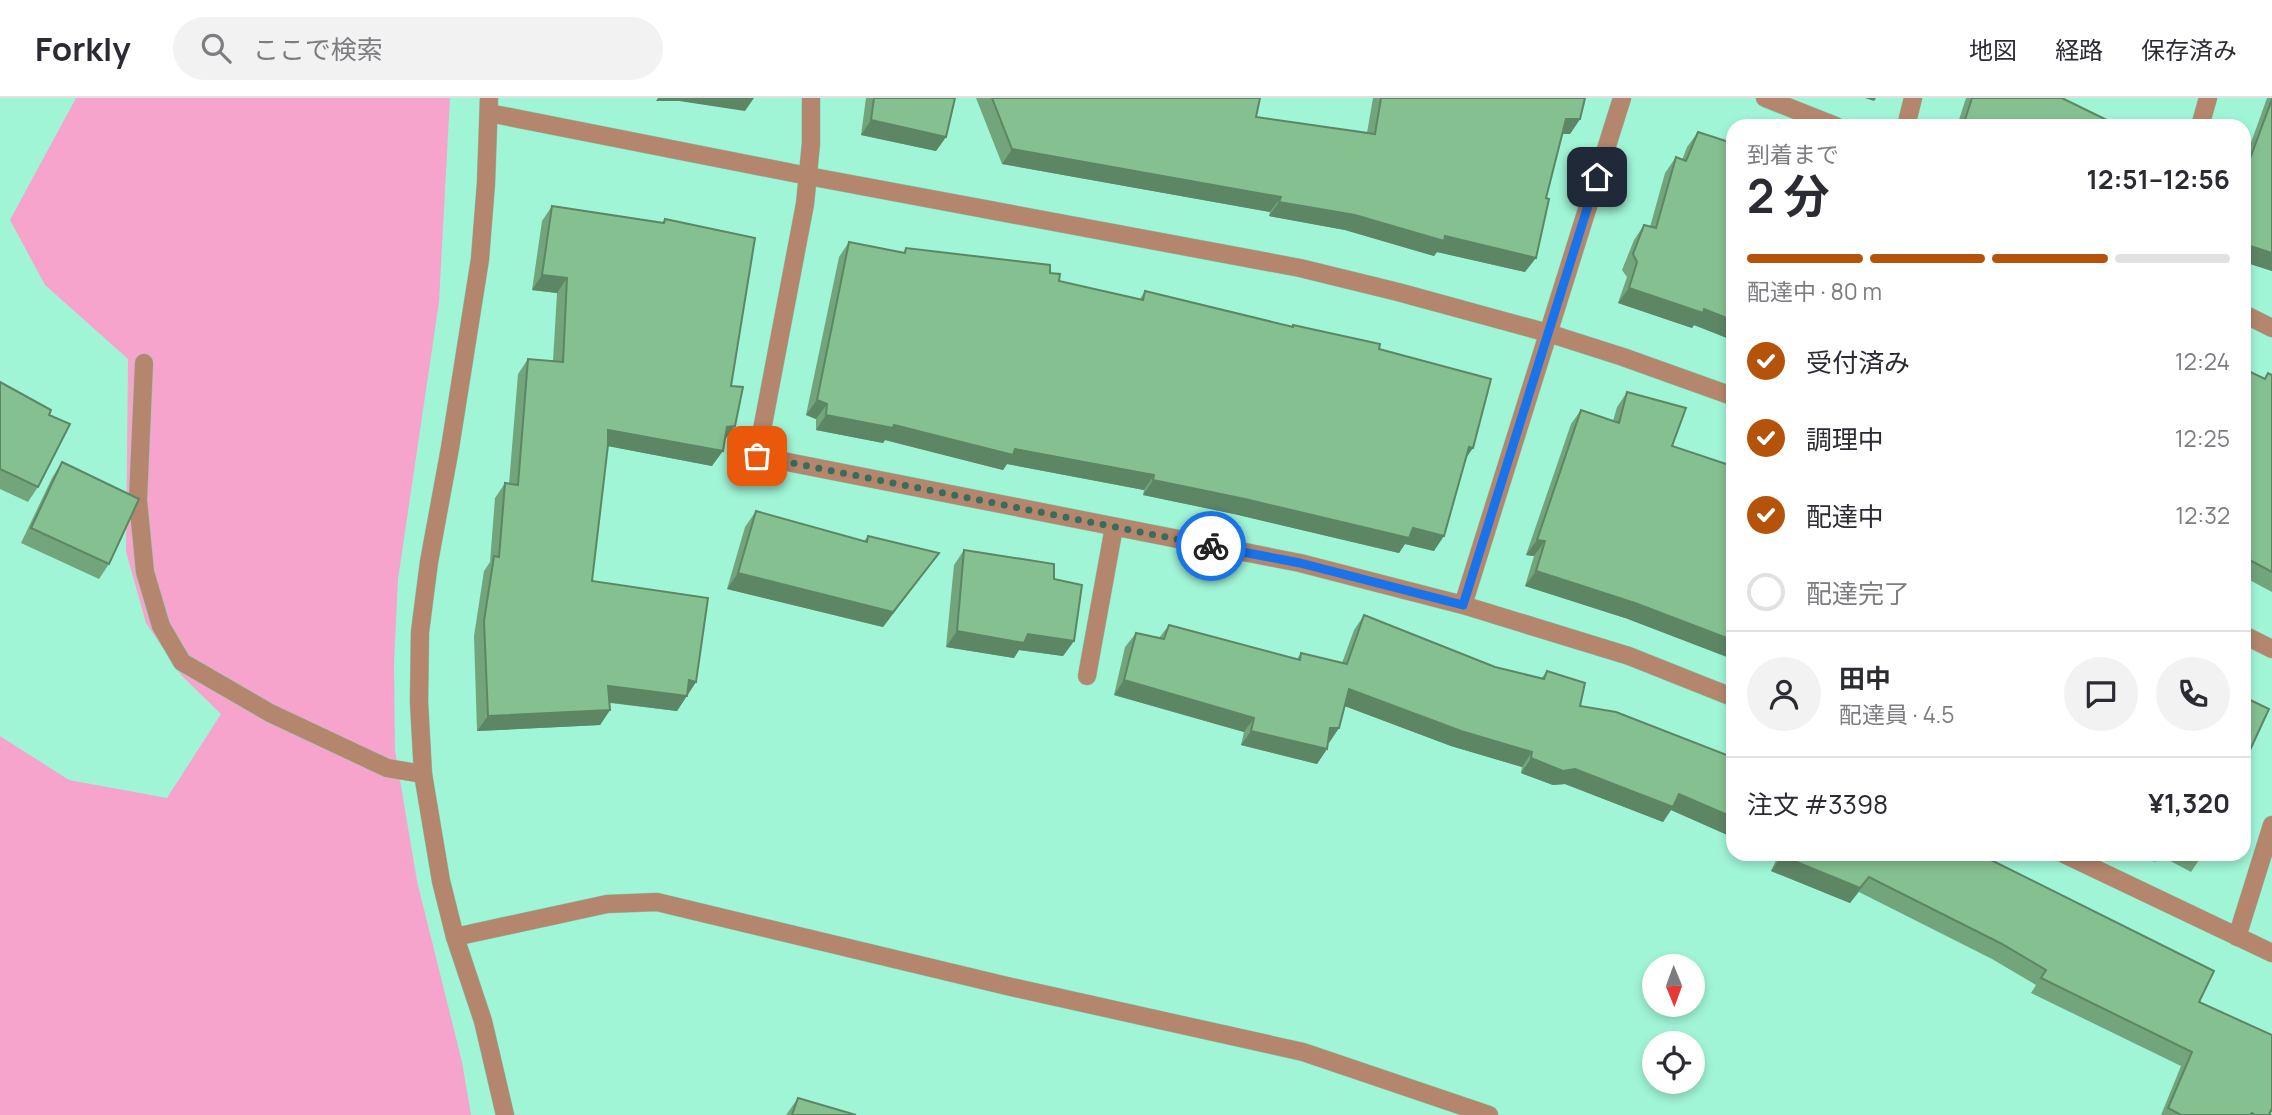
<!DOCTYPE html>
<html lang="ja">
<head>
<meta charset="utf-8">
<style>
	:root { --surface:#fff; --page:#f2f2f3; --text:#2b2b33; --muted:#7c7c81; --line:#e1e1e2; --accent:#b45309 }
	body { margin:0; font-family:Manrope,"Noto Sans JP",sans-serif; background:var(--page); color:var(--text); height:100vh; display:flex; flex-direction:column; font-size:26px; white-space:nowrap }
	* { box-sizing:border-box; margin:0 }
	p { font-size:23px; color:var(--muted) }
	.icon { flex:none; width:38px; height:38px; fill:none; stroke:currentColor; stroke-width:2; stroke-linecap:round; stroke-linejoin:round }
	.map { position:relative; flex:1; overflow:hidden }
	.panel { position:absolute; left:1726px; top:21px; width:525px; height:742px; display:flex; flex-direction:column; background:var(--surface); border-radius:21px; box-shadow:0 4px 10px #0003 }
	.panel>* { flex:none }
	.needle { width:46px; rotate:179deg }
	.buttons { position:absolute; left:1642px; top:856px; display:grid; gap:14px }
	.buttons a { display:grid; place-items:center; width:63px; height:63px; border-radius:50%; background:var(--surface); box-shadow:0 4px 10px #0003; font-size:35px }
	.pin { position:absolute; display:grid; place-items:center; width:60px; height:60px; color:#fff; margin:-30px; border-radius:14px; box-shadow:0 4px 10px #0006 }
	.courier { position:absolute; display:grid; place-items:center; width:70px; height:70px; margin:-35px; border:5px solid #1a73e8; border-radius:50%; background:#fff; color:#222; box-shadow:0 2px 9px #0007 }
	.head em { font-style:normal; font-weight:700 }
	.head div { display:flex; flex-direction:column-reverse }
	.head { display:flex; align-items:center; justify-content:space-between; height:119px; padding:0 21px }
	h1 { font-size:46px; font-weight:700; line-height:52px }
	.bar { display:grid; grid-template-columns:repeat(4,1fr); gap:10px 7px; align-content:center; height:84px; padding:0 21px }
	.bar i { height:9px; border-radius:5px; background:var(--line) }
	.bar .current { background:var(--accent) }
	.bar p { grid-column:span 4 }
	.line { display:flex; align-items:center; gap:18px; padding:0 21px; border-top:2px solid var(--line) }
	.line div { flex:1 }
	.round { display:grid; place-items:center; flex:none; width:74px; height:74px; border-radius:37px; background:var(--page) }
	ol { padding:0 21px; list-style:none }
	li { display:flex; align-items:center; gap:21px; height:77px }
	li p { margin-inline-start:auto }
	li .icon { padding:7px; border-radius:50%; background:var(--accent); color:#fff; stroke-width:4 }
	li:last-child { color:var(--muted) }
	li i { width:38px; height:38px; border:4px solid var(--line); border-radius:50% }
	header { display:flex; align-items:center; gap:42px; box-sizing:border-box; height:98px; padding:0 35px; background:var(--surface); border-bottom:2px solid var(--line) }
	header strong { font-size:33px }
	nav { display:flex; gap:38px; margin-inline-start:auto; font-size:24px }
	.search { width:490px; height:63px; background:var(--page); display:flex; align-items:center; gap:18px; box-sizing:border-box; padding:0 24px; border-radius:38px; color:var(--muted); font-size:26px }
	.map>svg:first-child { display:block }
</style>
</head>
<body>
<header>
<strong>Forkly</strong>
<div class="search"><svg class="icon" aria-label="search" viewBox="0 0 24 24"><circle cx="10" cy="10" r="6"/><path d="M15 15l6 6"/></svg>ここで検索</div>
<nav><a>地図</a><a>経路</a><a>保存済み</a></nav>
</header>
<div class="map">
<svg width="2272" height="1017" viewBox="0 0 2272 1017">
	<rect width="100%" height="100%" fill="#a0f5d6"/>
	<path fill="#f6a4cb" d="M76 0H450L439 204 398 481 394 566 395 652 417 783 462 964 471 1017H0V638L69 682 167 700 221 616 181 577 146 525 126 454 128 261 45 187 10 122Z"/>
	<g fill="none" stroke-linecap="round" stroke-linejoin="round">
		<g stroke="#83cfb4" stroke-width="19">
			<g id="minor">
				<path d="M489 0 486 85 480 161 450 350 429 464 420 534 419 604 423 676 441 783 455 839 483 923 505 1017"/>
				<path d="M811 0V45L805 106 757 358 1300 465 1463 507 1629 558 1732 599"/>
				<path d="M1765 0 1836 28"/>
				<path d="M489 15 808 78 1300 170 1398 194 1548 235 1623 259 1732 298"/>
				<path d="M1906 28 1913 0"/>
				<path d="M2200 28 2208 0"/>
				<path d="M2244 216 2272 230"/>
				<path d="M144 265 138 402 145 474 161 528 182 564 270 615 387 670 423 676"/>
				<path d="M1463 507 1622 0"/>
				<path d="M2244 537 2272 551"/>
				<path d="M1087 578 1114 429"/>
				<path d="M2064 756 2272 855"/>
				<path d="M455 839 607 806 657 804 1007 888 1303 954 1489 1017"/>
				<path d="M2237 839 2272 727"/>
			</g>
		</g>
		<use href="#minor" stroke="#b4866d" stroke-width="18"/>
	</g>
	<g fill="#72a57c">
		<path d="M866 0H955L946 39 936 53 861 37Z"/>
		<path d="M976 0H1260L1256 19 1367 35 1373 0H1585L1580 21 1570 36H1563L1525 174 1437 154 1434 158 1345 132 1269 118 1270 114 1002 66Z"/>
		<path d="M1966 0H2062L2119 28H1957Z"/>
		<path d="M2267 0H2272V173L2244 164V64Z"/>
		<path d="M1698 34 1732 45V242L1694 227 1692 230 1618 205 1627 179 1622 172 1634 142 1644 127 1650 129 1665 75 1676 59 1682 62 1687 49Z"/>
		<path d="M552 108 662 125 665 121 731 288 724 343 712 368 608 348 592 483 696 584 677 613 610 605V612L600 627 477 633 474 538 484 473 490 464 495 400 505 385 509 386 518 276 528 261 553 263 557 195 532 192 542 123Z"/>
		<path d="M849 144 903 155 906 150 1050 175 1059 183 1140 201 1145 193 1292 228 1293 227 1379 251 1466 361 1434 453 1405 446 1399 455 1234 416 1143 397 1144 392 1007 366 1003 372 885 342 883 345 816 332V321L806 317 839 159Z"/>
		<path d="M2244 271 2264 281 2268 275 2272 277V494L2244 479Z"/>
		<path d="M0 284 49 317 38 389 28 404 0 391Z"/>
		<path d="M1627 294 1672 348 1625 520 1525 488 1534 458 1526 457 1571 326 1581 312 1613 323 1617 309Z"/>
		<path d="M62 364 109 466 99 481 21 445 52 380Z"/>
		<path d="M756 413 864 443 868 438 939 455 883 529 727 491 745 429Z"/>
		<path d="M964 452 1054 481 1074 543 1063 558 1019 552 1014 560 946 549 954 467Z"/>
		<path d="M1364 517 1495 569 1541 581 1547 573 1580 608 1728 657 1732 652V739L1671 712 1663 724 1565 686 1553 687 1521 675 1522 669 1451 648 1345 608 1339 630 1328 645 1327 651 1317 666 1241 647 1244 634 1114 597 1125 549 1136 535 1159 540 1169 527 1297 561 1301 555 1342 565 1354 532Z"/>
		<path d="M1773 756H1979L2199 904 2272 1017H2161L2181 968 2031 895 2036 887 1992 861 1859 794 1850 805 1771 773 1778 758Z"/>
		<path d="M2140 756H2203L2191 774 2161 758 2155 764Z"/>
		<path d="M798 1000 856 1017H786Z"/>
	</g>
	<g fill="#5d8665">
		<path d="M658 0H754L745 13 679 3H656Z"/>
		<path d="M1865 0H1876L1874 3Z"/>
		<path d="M1566 21H1580L1570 36H1556Z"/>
		<path d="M871 22 946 39 936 53 861 37Z"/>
		<path d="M1012 51 1281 99 1270 114 1002 66Z"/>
		<path d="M1279 104 1355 117 1536 160 1525 174 1437 154 1434 158 1345 132 1269 118Z"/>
		<path d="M2244 146 2272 155V173L2244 164Z"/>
		<path d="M542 177 567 180 557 195 532 192Z"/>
		<path d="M1629 190 1704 211 1732 222V242L1694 227 1692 230 1618 205Z"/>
		<path d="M817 302 827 306 816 321 806 317Z"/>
		<path d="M826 317 894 327 1154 377 1144 392 1007 366 1003 372 885 342 883 345 816 332Z"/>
		<path d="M735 328 724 343 727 329Z"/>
		<path d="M608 332 723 353 712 368 597 346Z"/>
		<path d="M1469 349 1473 350 1462 366Z"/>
		<path d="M1153 382 1413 430 1444 438 1434 453 1405 446 1399 455 1234 416 1143 397Z"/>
		<path d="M1537 442 1545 443 1534 458 1526 457Z"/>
		<path d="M939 455 883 529 727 491 738 475Z"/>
		<path d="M1536 473 1635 505 1732 542V561L1625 520 1525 488Z"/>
		<path d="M957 533 1028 536 1074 543 1063 558 1019 552 1014 560 946 549Z"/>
		<path d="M689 582 696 584 677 613 598 603 608 588Z"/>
		<path d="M1124 582 1254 620 1244 634 1114 597Z"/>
		<path d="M1349 591 1532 654 1522 669 1451 648 1339 606Z"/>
		<path d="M610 612 600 627 477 633 488 618Z"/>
		<path d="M1330 630H1339L1329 645H1320Z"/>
		<path d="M1251 633 1327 651 1317 666 1241 647Z"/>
		<path d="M1531 660 1679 696 1732 719V739L1671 712 1663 724 1565 686 1553 687 1521 675Z"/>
		<path d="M1782 758 1869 779 1850 805 1771 773Z"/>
	</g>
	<g fill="#85c090" stroke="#5d8665" stroke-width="2">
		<path d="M874 0H955L946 39 871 22Z"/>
		<path d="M992 0H1260L1256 19 1375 36 1381 0H1585L1580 21H1566L1546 100 1549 101 1536 160 1445 138 1444 143 1355 117 1279 104 1281 99 1012 51Z"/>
		<path d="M1972 0H2062L2119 28H1963Z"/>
		<path d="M2272 1V155L2244 146V77Z"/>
		<path d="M1698 34 1732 45V222L1704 211 1703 215 1629 190 1637 164 1633 156 1644 127 1656 130 1676 59 1686 63Z"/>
		<path d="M552 108 664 125 665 121 755 140 731 288 743 289 735 328 727 329 723 353 608 332V347L592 483 708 500 696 584 689 582 687 598 608 588 610 612 488 618 484 523 494 458 499 459 505 385 518 387 528 261 563 264 567 180 542 177Z"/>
		<path d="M849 144 905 155 906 150 1050 167V175L1060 176 1059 183 1143 202 1145 193 1293 229V227L1380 246 1379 251 1491 281 1473 350 1469 349 1444 438 1413 430 1409 440 1245 401 1153 382 1154 377 1015 351 1013 357 894 327 893 330 826 317 827 306 817 302Z"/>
		<path d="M2244 271 2265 281 2268 275 2272 277V474L2244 459 2246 451 2244 450Z"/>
		<path d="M0 284 51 312 49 317 70 326 38 389 0 371Z"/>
		<path d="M1627 294 1686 310 1672 348 1732 368V542L1635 505 1536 473 1545 443 1537 442 1581 312 1619 325Z"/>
		<path d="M62 364 139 401 109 466 31 430Z"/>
		<path d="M756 413 867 444 868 438 939 455 893 514 738 475Z"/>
		<path d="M964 452 1054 466V481L1082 487 1074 543 1028 536 1024 545 957 533Z"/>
		<path d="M1364 517 1495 569 1544 581 1547 573 1585 585 1580 608 1616 614 1729 658 1732 652V719L1679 696 1673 709 1575 671 1563 673 1531 660 1532 654 1461 633 1349 591 1339 630H1330L1327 651 1251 633 1254 620 1124 582 1136 535 1164 541 1169 527 1300 562 1301 555 1347 566Z"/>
		<path d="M2244 599 2269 611 2244 665Z"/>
		<path d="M1783 756H1979L2214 873 2199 904 2272 937V1013L2271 1012 2269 1017H2255L2252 1015 2250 1017H2181L2168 1010 2192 954 2041 880 2046 872 2002 846 1869 779 1860 790 1782 758Z"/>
		<path d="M798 1000 856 1017H792Z"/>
	</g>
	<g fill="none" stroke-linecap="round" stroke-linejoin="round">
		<path stroke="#386c5b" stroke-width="7" stroke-dasharray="0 12.6" d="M757 358 1211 448"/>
		<path stroke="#1a73e8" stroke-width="9" d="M1211 448 1300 465 1463 507 1597 79"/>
	</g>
</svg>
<div class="buttons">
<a><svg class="needle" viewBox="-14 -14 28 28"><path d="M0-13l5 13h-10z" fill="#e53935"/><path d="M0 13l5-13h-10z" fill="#7c7c81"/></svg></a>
<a><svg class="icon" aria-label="locate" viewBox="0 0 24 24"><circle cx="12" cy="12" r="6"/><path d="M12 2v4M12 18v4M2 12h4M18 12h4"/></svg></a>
</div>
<div class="pin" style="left:757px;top:358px;background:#ea580c"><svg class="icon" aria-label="bag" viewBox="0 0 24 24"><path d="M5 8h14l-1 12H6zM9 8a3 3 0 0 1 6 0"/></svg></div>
<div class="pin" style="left:1597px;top:79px;background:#1f2937"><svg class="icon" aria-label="home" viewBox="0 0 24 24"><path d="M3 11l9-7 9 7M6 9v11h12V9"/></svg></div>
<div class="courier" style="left:1211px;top:448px"><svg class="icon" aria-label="bike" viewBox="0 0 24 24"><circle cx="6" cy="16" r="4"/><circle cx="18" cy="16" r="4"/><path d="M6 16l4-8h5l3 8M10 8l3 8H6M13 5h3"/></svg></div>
<section class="panel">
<div class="head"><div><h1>2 分</h1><p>到着まで</p></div><em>12:51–12:56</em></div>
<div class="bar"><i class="current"></i><i class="current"></i><i class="current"></i><i></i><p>配達中 · 80 m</p></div>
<ol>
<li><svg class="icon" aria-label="check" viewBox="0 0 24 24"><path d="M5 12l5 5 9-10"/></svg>受付済み<p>12:24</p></li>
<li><svg class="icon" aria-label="check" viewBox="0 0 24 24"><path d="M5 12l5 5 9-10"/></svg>調理中<p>12:25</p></li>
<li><svg class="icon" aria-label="check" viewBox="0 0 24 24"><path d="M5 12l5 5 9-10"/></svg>配達中<p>12:32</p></li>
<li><i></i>配達完了</li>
</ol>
<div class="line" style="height:126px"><a class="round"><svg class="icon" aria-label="person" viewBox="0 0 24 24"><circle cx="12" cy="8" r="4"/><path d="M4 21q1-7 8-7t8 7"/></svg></a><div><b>田中</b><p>配達員 · 4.5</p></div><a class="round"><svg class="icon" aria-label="chat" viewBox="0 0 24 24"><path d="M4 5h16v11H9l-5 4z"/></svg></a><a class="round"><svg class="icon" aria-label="phone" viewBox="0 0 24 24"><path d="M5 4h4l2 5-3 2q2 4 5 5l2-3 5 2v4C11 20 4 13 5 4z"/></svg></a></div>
<div class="line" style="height:91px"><div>注文 #3398</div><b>¥1,320</b></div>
</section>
</div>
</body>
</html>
